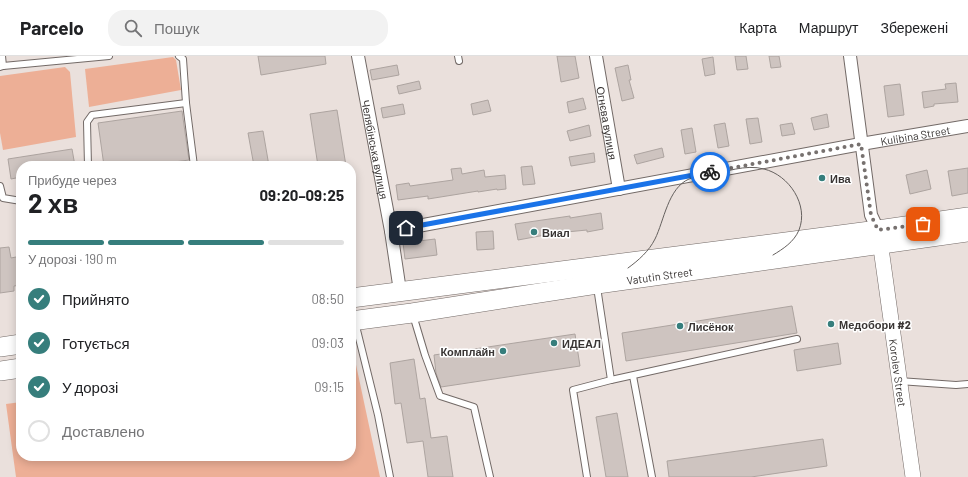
<!DOCTYPE html>
<html lang="uk">
<head>
<meta charset="utf-8">
<style>
	:root { --surface:#fff; --page:#f2f2f2; --text:#202124; --muted:#757577; --line:#e0e0e0; --accent:#367e7c }
	body { margin:0; font-family:Barlow,sans-serif; background:var(--page); color:var(--text); height:100vh; display:flex; flex-direction:column; font-size:15px; white-space:nowrap }
	* { box-sizing:border-box; margin:0 }
	p { font-size:13px; color:var(--muted) }
	.icon { flex:none; width:22px; height:22px; fill:none; stroke:currentColor; stroke-width:2; stroke-linecap:round; stroke-linejoin:round }
	.map { position:relative; flex:1; overflow:hidden }
	.drawer { position:absolute; left:16px; top:105px; width:340px; height:300px; display:flex; flex-direction:column; background:var(--surface); border-radius:16px; box-shadow:0 2px 10px #0003 }
	.drawer>* { flex:none }
	.pin { position:absolute; display:grid; place-items:center; width:34px; height:34px; color:#fff; margin:-17px; border-radius:8px; box-shadow:0 2px 6px #0006 }
	.courier { position:absolute; display:grid; place-items:center; width:40px; height:40px; margin:-20px; border:3px solid #1a73e8; border-radius:50%; background:#fff; color:#222; box-shadow:0 1px 5px #0007 }
	.headline em { font-style:normal; font-weight:700 }
	.headline div { display:flex; flex-direction:column-reverse }
	.headline { display:flex; align-items:center; justify-content:space-between; height:68px; padding:0 12px }
	h1 { font-size:26px; font-weight:700; line-height:30px }
	.bar { display:grid; grid-template-columns:repeat(4,1fr); gap:6px 4px; align-content:center; height:48px; padding:0 12px }
	.bar i { height:5px; border-radius:3px; background:var(--line) }
	.bar .current { background:var(--accent) }
	.bar p { grid-column:span 4 }
	ol { padding:0 12px; list-style:none }
	li { display:flex; align-items:center; gap:12px; height:44px }
	li p { margin-inline-start:auto }
	li .icon { padding:4px; border-radius:50%; background:var(--accent); color:#fff; stroke-width:4 }
	li:last-child { color:var(--muted) }
	li i { width:22px; height:22px; border:2px solid var(--line); border-radius:50% }
	header { display:flex; align-items:center; gap:24px; box-sizing:border-box; height:56px; padding:0 20px; background:var(--surface); border-bottom:1px solid var(--line) }
	header strong { font-size:19px }
	nav { display:flex; gap:22px; margin-inline-start:auto; font-size:14px }
	.search { width:280px; height:36px; background:var(--page); display:flex; align-items:center; gap:10px; box-sizing:border-box; padding:0 14px; border-radius:16px; color:var(--muted); font-size:15px }
	.map>svg:first-child { display:block }
</style>
</head>
<body>
<header>
<strong>Parcelo</strong>
<div class="search"><svg class="icon" aria-label="search" viewBox="0 0 24 24"><circle cx="10" cy="10" r="6"/><path d="M15 15l6 6"/></svg>Пошук</div>
<nav><a>Карта</a><a>Маршрут</a><a>Збережені</a></nav>
</header>
<div class="map">
<svg width="968" height="421" viewBox="0 0 968 421">
	<rect width="100%" height="100%" fill="#eae0dc"/>
	<g fill="#edaf96">
		<path d="M173 1 176 4 181 34 89 51 85 13Z"/>
		<path d="M65 11 70 16 76 81 3 94 0 77V20Z"/>
		<path d="M351 304H355L380 421H16L6 348 21 346V400H351Z"/>
	</g>
	<g fill="#cec4c0" stroke="#ada4a0">
		<path d="M258 0H325L326 8 261 19Z"/>
		<path d="M557 0H575L579 22 561 26Z"/>
		<path d="M735 0H746L748 13 737 14Z"/>
		<path d="M769 0H779L781 11 771 12Z"/>
		<path d="M713 1 715 18 705 20 702 3Z"/>
		<path d="M397 9 399 19 372 24 370 14Z"/>
		<path d="M628 9 631 24H629L634 42 622 45 615 12Z"/>
		<path d="M419 25 421 33 399 38 397 30Z"/>
		<path d="M956 27 958 46 934 48V50L924 52 922 36 946 33 945 28Z"/>
		<path d="M900 28 904 59 888 61 884 30Z"/>
		<path d="M583 42 586 53 569 57 567 46Z"/>
		<path d="M488 44 491 55 473 59 471 48Z"/>
		<path d="M403 48 405 58 383 62 381 52Z"/>
		<path d="M337 54 346 110H318L310 58Z"/>
		<path d="M182 55 189 104 145 110H104L98 67Z"/>
		<path d="M827 58 829 71 814 74 811 62Z"/>
		<path d="M758 62 762 86 750 88 746 63Z"/>
		<path d="M725 67 729 90 718 92 714 69Z"/>
		<path d="M792 67 795 78 782 80 780 69Z"/>
		<path d="M589 69 591 80 570 85 567 75Z"/>
		<path d="M692 72 696 96 685 98 681 74Z"/>
		<path d="M263 75 269 110H254L248 77Z"/>
		<path d="M662 92 664 101 637 108 634 99Z"/>
		<path d="M72 93 75 110H21V121L11 123 8 103Z"/>
		<path d="M594 97 595 106 571 110 569 101Z"/>
		<path d="M532 110 535 128 523 129 521 111Z"/>
		<path d="M461 112 462 118 484 114 485 121 505 119 506 133 497 134V133L478 136V135L428 143V140L398 144 396 129 409 127 410 130 453 124 451 113Z"/>
		<path d="M968 112V137L952 140 948 115Z"/>
		<path d="M927 114 931 133 910 138 906 119Z"/>
		<path d="M601 157 603 173 587 176V174L556 177 518 184 515 168 570 160V162Z"/>
		<path d="M493 175 494 193 477 194 476 176Z"/>
		<path d="M435 183 437 199 405 203 403 187Z"/>
		<path d="M9 191 11 202 21 200V229L14 230V235L0 237V192Z"/>
		<path d="M792 250 797 277 626 305 622 277Z"/>
		<path d="M575 278 580 310 441 331 436 317 434 299Z"/>
		<path d="M838 287 841 308 797 315 794 294Z"/>
		<path d="M414 303 420 343 425 342 431 382 447 380 453 421H428L423 385 407 387 401 347 395 348 390 307Z"/>
		<path d="M617 357 628 421H606L596 361Z"/>
		<path d="M823 383 827 410 751 421H669L667 405Z"/>
	</g>
	<g fill="none" stroke-linecap="round" stroke-linejoin="round">
		<g stroke="#736a67" stroke-width="8">
			<g id="service">
				<path d="M179 0 183 3 186 47 194 110"/>
				<path d="M458 0 459 5"/>
				<path d="M3 10 109 0"/>
				<path d="M0 11 3 10 2 0"/>
				<path d="M88 110 87 66 92 59 186 47"/>
				<path d="M0 130 3 142 21 145"/>
				<path d="M413 259 425 299 440 340 474 351 490 421"/>
				<path d="M355 266 378 359 390 421"/>
				<path d="M633 320 652 421"/>
				<path d="M611 324 797 283"/>
				<path d="M899 325 956 329 968 328"/>
				<path d="M587 421 573 334 611 324 597 231"/>
			</g>
		</g>
		<g stroke="#736a67" stroke-width="14">
			<g id="minor">
				<path id="s1" d="M358 0 391 175 400 235"/>
				<path id="s2" d="M596 0 619 133"/>
				<path d="M850 0 871 159 878 174"/>
				<path id="s3" d="M391 175 861 88 968 70"/>
			</g>
		</g>
		<g stroke="#736a67" stroke-width="16">
			<g id="tertiary">
				<path id="s4" d="M879 178 913 421"/>
			</g>
		</g>
		<g stroke="#736a67" stroke-width="20">
			<g id="primary">
				<path d="M351 242 878 174 968 161"/>
				<path id="s5" d="M351 265 412 257 597 228 968 176"/>
				<path d="M0 291 21 288"/>
				<path d="M0 315 21 312"/>
			</g>
		</g>
		<use href="#service" stroke="#fff" stroke-width="6"/>
		<use href="#minor" stroke="#fff" stroke-width="12"/>
		<use href="#tertiary" stroke="#fff" stroke-width="15"/>
		<use href="#primary" stroke="#fff" stroke-width="19"/>
		<path stroke="#65605e" stroke-width="1" d="M628 212C639 204 649 195 655 183 664 165 668 132 689 123 694 121 701 121 707 120 724 116 746 108 764 113 789 119 809 149 799 174 794 186 783 193 773 199"/>
	</g>
	<g fill="none" stroke-linecap="round" stroke-linejoin="round">
		<path stroke="#77716f" stroke-width="4" stroke-dasharray="0 7.2" d="M710 116 861 88 871 159 878 174 923 168"/>
		<path stroke="#1a73e8" stroke-width="5" d="M406 172 710 116"/>
	</g>
	<g fill="#367e7c" stroke="#fff" stroke-width="1.5">
		<circle cx="822" cy="122" r="4"/>
		<circle cx="534" cy="176" r="4"/>
		<circle cx="831" cy="268" r="4"/>
		<circle cx="680" cy="270" r="4"/>
		<circle cx="554" cy="287" r="4"/>
		<circle cx="503" cy="295" r="4"/>
	</g>
	<g text-anchor="middle" dominant-baseline="central" stroke-width="3" stroke-linejoin="round" paint-order="stroke">
		<g font-size="11" fill="#393534" stroke="#fff">
			<text stroke="none"><textPath href="#s2" startOffset="68">Огнєва вулиця</textPath></text>
			<text stroke="none"><textPath href="#s3" startOffset="533">Kulibina Street</textPath></text>
			<text stroke="none"><textPath href="#s1" startOffset="95">Челябінська вулиця</textPath></text>
			<text stroke="none"><textPath href="#s5" startOffset="312">Vatutin Street</textPath></text>
			<text stroke="none"><textPath href="#s4" startOffset="140">Korolev Street</textPath></text>
		</g>
		<g font-size="11" font-weight="bold" fill="#393534" stroke="#fff" text-anchor="start">
			<text x="830" y="122">Ива</text>
			<text x="542" y="176">Виал</text>
			<text x="839" y="268">Медобори #2</text>
			<text x="688" y="270">Лисёнок</text>
			<text x="562" y="287">ИДЕАЛ</text>
			<text x="495" y="295" text-anchor="end">Комплайн</text>
		</g>
	</g>
</svg>
<div class="pin" style="left:923px;top:168px;background:#ea580c"><svg class="icon" aria-label="bag" viewBox="0 0 24 24"><path d="M5 8h14l-1 12H6zM9 8a3 3 0 0 1 6 0"/></svg></div>
<div class="pin" style="left:406px;top:172px;background:#1f2937"><svg class="icon" aria-label="home" viewBox="0 0 24 24"><path d="M3 11l9-7 9 7M6 9v11h12V9"/></svg></div>
<div class="courier" style="left:710px;top:116px"><svg class="icon" aria-label="bike" viewBox="0 0 24 24"><circle cx="6" cy="16" r="4"/><circle cx="18" cy="16" r="4"/><path d="M6 16l4-8h5l3 8M10 8l3 8H6M13 5h3"/></svg></div>
<section class="drawer">
<div class="headline"><div><h1>2 хв</h1><p>Прибуде через</p></div><em>09:20–09:25</em></div>
<div class="bar"><i class="current"></i><i class="current"></i><i class="current"></i><i></i><p>У дорозі · 190 m</p></div>
<ol>
<li><svg class="icon" aria-label="check" viewBox="0 0 24 24"><path d="M5 12l5 5 9-10"/></svg>Прийнято<p>08:50</p></li>
<li><svg class="icon" aria-label="check" viewBox="0 0 24 24"><path d="M5 12l5 5 9-10"/></svg>Готується<p>09:03</p></li>
<li><svg class="icon" aria-label="check" viewBox="0 0 24 24"><path d="M5 12l5 5 9-10"/></svg>У дорозі<p>09:15</p></li>
<li><i></i>Доставлено</li>
</ol>
</section>
</div>
</body>
</html>
